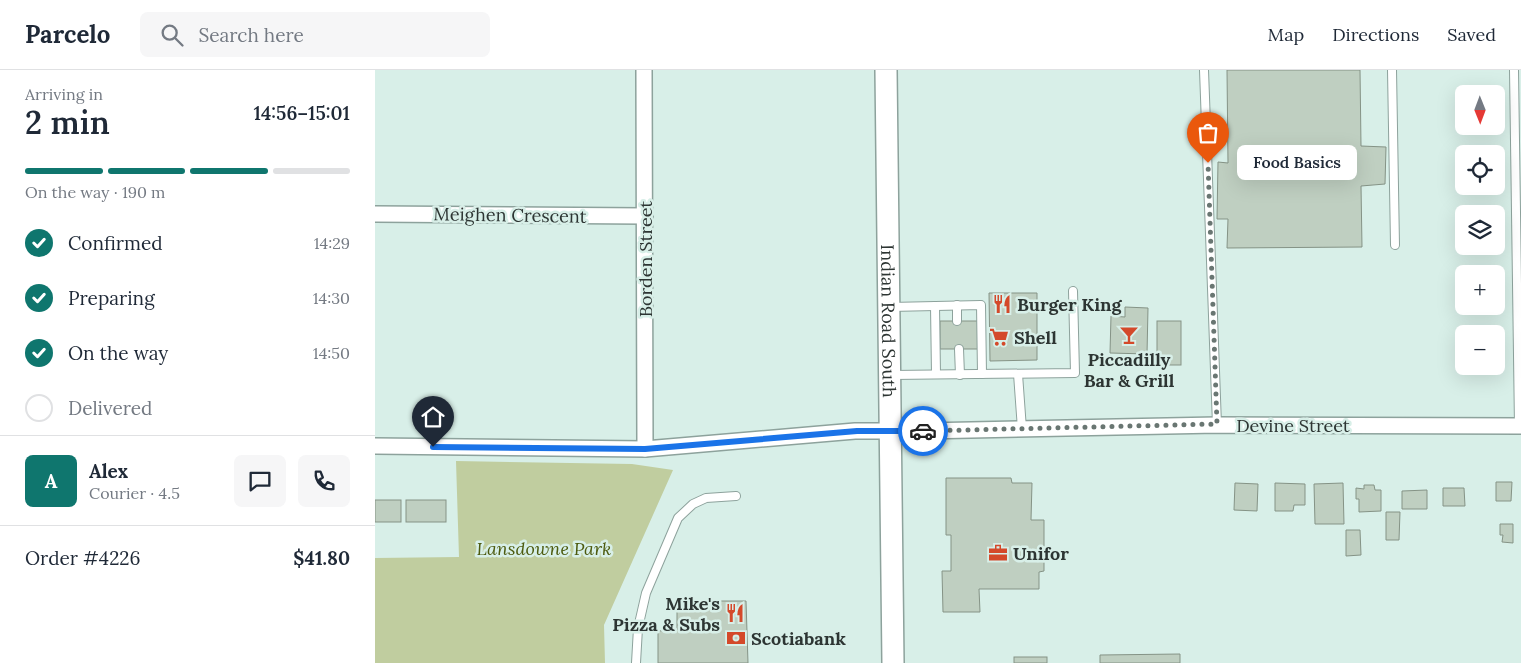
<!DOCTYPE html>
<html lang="en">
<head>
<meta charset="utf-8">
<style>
	:root { --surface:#fff; --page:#f6f6f7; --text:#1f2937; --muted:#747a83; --line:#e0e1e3; --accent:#0f766e }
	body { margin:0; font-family:Lora,serif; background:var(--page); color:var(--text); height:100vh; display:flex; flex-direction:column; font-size:19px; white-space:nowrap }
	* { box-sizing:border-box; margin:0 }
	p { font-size:16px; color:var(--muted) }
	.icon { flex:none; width:28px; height:28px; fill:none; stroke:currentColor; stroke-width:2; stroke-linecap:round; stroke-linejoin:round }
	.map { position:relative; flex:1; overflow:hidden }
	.sheet { display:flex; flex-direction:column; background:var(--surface); width:375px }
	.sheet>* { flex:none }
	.needle { width:32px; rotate:179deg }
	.tools { position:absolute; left:1080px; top:15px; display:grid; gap:10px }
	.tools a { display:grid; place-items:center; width:50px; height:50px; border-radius:8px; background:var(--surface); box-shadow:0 5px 20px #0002; font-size:25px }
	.pin { position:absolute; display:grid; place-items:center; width:42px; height:42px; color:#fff; margin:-51px -21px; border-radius:50% 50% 50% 0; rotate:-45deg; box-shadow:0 0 5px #0007 }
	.pin .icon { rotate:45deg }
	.courier { position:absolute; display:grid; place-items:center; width:50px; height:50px; margin:-25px; border:4px solid #1a73e8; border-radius:50%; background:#fff; color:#222; box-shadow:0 1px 6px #0007 }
	.bubble { position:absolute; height:35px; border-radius:8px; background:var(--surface); box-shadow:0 5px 20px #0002; font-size:16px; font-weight:600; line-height:35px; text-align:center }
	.headline em { font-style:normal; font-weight:600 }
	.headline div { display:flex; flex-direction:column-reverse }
	.headline { display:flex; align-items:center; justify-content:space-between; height:85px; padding:0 25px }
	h1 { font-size:32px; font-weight:600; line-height:38px }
	.bar { display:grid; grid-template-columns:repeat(4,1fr); gap:8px 5px; align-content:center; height:60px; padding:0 25px }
	.bar i { height:6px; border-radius:4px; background:var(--line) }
	.bar .active { background:var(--accent) }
	.bar p { grid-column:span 4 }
	.line { display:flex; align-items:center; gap:12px; padding:0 25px; border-top:1px solid var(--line) }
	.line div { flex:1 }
	.round { display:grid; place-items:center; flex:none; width:52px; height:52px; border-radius:8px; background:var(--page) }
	ol { padding:0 25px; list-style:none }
	li { display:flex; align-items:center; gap:15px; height:55px }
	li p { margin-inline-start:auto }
	li .icon { padding:5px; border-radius:50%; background:var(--accent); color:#fff; stroke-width:4 }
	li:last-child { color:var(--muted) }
	li i { width:28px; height:28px; border:2px solid var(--line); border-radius:50% }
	header { display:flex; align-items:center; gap:30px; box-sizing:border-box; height:70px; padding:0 25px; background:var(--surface); border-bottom:1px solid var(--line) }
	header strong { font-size:24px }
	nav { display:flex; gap:28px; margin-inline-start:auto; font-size:18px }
	.search { width:350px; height:45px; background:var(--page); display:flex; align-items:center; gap:12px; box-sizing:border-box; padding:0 18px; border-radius:8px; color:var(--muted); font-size:19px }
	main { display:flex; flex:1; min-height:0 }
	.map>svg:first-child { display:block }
</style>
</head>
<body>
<header>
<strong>Parcelo</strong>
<div class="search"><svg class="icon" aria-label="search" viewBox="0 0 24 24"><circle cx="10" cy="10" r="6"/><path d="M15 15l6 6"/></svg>Search here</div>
<nav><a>Map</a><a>Directions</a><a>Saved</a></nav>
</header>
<main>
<section class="sheet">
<div class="headline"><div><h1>2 min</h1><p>Arriving in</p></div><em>14:56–15:01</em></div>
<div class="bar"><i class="active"></i><i class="active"></i><i class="active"></i><i></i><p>On the way · 190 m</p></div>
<ol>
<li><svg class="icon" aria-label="check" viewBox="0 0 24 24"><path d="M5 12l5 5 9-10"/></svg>Confirmed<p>14:29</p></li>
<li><svg class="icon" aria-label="check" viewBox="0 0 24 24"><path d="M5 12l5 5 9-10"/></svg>Preparing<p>14:30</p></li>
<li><svg class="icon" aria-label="check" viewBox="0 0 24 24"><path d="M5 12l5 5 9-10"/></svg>On the way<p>14:50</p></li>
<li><i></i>Delivered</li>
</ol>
<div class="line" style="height:90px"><b class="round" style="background:var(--accent);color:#fff">A</b><div><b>Alex</b><p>Courier · 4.5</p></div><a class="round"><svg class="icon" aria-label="chat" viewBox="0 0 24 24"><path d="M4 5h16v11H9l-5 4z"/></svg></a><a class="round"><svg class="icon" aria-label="phone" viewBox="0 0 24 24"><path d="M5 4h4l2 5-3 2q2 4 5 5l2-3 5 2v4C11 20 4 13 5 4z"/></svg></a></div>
<div class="line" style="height:65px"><div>Order #4226</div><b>$41.80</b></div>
</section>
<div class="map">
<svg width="1146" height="593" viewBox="0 0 1146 593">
	<rect width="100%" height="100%" fill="#d8efe8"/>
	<path fill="#c0cd9f" d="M81 391 257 394 298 400 229 555 230 593H0V488L84 487Z"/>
	<g fill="#bfcfc1" stroke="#859386">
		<path d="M852 0H985L986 76 1011 77 1010 114 986 116 987 177 852 178 853 149H842L843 92 853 93Z"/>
		<path d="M614 223H662V290L615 291Z"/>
		<path d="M750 237 773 238 772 284 735 283 736 246 750 247Z"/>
		<rect x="565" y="251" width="38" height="28"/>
		<rect x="782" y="251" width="24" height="44"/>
		<path d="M571 408H636L637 413H657L656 450H669V501L664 502V519H604L605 542H568L567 501H576V465H571Z"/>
		<path d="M1121 412H1137L1136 431H1121Z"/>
		<path d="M860 413 883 414 882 441 859 440Z"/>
		<path d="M900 413 930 414V435H919L918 441H900Z"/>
		<path d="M968 413 969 454H940L939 414Z"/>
		<path d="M989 415H999L1000 420H1006V441L984 442V429H981V418L989 419Z"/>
		<path d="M1068 418H1089L1090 436H1068Z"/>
		<path d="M1052 420V439H1027V421Z"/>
		<rect x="0" y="430" width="26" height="22"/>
		<rect x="31" y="430" width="40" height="22"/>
		<path d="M1011 442H1025L1024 470H1011Z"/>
		<path d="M1125 454H1138V473L1127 472 1128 465H1125Z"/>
		<path d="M971 460H985L986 485 971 486Z"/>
		<path d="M327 531H371L373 593H283V561L302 560V533Z"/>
		<path d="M805 584V593H725V585Z"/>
		<rect x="639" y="587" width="33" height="6"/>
	</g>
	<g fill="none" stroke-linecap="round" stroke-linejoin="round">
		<g stroke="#8da29c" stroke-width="10">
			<g id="lane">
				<path d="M829 0 842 355"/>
				<path d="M1017 0 1020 175"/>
				<path d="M1139 0 1144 356"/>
				<path d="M582 235V251"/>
				<path d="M560 236 561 304"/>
				<path d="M515 237 606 235 607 304"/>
				<path d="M584 279 585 305"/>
				<path d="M643 304 647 359"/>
				<path d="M517 305 700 303 698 221"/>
				<path d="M261 593 263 558 271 523 303 448 318 434 331 428 361 426"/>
			</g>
		</g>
		<g stroke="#8da29c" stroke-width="18">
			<g id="street">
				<path d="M269 0 270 379"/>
				<path d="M0 144 270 146"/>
				<path d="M0 376 270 379 480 361H549L842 355 1146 356"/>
			</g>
		</g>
		<g stroke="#8da29c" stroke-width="24">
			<g id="secondary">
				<path id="s1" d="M511 0 518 593"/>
			</g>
		</g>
		<use href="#lane" stroke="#fff" stroke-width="8"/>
		<use href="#street" stroke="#fff" stroke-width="15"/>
		<use href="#secondary" stroke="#fff" stroke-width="21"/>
	</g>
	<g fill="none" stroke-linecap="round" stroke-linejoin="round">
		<path stroke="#697672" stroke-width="5" stroke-dasharray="0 9" d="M548 361 842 354 833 93"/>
		<path stroke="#1a73e8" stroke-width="6" d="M58 377 270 379 482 361H548"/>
	</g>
	<defs>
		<g id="restaurant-bare" transform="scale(1.5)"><path d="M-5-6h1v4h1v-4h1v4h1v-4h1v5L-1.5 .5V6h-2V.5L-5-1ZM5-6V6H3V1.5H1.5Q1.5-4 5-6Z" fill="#d4492a" stroke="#d8efe8" stroke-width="2.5" paint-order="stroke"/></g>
		<g id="bar-bare" transform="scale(1.5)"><path d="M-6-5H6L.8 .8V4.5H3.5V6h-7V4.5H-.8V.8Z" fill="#d4492a" stroke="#d8efe8" stroke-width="2.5" paint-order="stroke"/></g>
		<g id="supermarket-bare" transform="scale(1.5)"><path d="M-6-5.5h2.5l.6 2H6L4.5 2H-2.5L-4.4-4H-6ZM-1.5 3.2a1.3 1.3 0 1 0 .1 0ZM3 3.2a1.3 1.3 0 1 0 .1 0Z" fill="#d4492a" stroke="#d8efe8" stroke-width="2.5" paint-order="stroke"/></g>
		<g id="office-bare" transform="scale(1.5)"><path d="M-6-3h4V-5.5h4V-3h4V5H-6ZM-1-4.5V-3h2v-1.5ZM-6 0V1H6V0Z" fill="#d4492a" stroke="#d8efe8" stroke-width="2.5" paint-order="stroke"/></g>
		<g id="bank-bare" transform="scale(1.5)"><path d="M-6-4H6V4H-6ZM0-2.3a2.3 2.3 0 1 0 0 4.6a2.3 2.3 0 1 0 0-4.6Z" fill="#d4492a" stroke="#d8efe8" stroke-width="2.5" paint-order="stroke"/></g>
	</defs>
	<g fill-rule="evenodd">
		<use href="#restaurant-bare" x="627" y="234"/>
		<use href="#bar-bare" x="754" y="265"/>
		<use href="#supermarket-bare" x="624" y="267"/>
		<use href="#office-bare" x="623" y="483"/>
		<use href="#restaurant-bare" x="360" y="543"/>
		<use href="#bank-bare" x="361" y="568"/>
	</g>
	<g text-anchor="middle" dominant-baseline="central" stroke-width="5" stroke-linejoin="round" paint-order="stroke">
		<g font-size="18" fill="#2d3533" stroke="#d8efe8">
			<text transform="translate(135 145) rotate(1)">Meighen Crescent</text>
			<text transform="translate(270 189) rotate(-90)">Borden Street</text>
			<text stroke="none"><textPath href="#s1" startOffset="251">Indian Road South</textPath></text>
			<text x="918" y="355">Devine Street</text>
		</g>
		<g font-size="18" font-weight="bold" fill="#2d3533" stroke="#d8efe8" text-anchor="start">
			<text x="642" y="234">Burger King</text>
			<text x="639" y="267">Shell</text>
			<text x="754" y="289" text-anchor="middle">Piccadilly<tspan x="754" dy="21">Bar &amp; Grill</tspan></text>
			<text x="638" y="483">Unifor</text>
			<text x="345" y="533" text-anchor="end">Mike's<tspan x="345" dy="21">Pizza &amp; Subs</tspan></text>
			<text x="376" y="568">Scotiabank</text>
		</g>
		<g font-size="18" font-style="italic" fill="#4c5a0e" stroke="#d8efe8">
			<text x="169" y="478">Lansdowne Park</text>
		</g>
	</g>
</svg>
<div class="tools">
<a><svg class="needle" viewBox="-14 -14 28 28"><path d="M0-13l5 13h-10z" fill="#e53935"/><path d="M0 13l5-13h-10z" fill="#747a83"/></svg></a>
<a><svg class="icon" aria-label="locate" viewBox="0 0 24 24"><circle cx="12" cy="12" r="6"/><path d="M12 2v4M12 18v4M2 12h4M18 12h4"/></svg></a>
<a><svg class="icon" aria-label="layers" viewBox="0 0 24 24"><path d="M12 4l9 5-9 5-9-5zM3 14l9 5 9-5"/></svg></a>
<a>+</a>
<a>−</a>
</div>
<div class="pin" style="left:833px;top:93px;background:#ea580c"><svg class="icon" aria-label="bag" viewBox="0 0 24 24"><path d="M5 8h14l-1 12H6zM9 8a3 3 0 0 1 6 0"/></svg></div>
<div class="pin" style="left:58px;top:377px;background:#1f2937"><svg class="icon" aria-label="home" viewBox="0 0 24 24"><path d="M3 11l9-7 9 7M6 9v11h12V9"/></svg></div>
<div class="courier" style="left:548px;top:361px"><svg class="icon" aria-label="car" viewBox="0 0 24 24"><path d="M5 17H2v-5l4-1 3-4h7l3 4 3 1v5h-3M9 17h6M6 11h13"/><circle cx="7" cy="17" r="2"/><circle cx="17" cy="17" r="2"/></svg></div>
<div class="bubble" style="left:862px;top:75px;width:120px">Food Basics</div>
</div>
</main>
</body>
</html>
